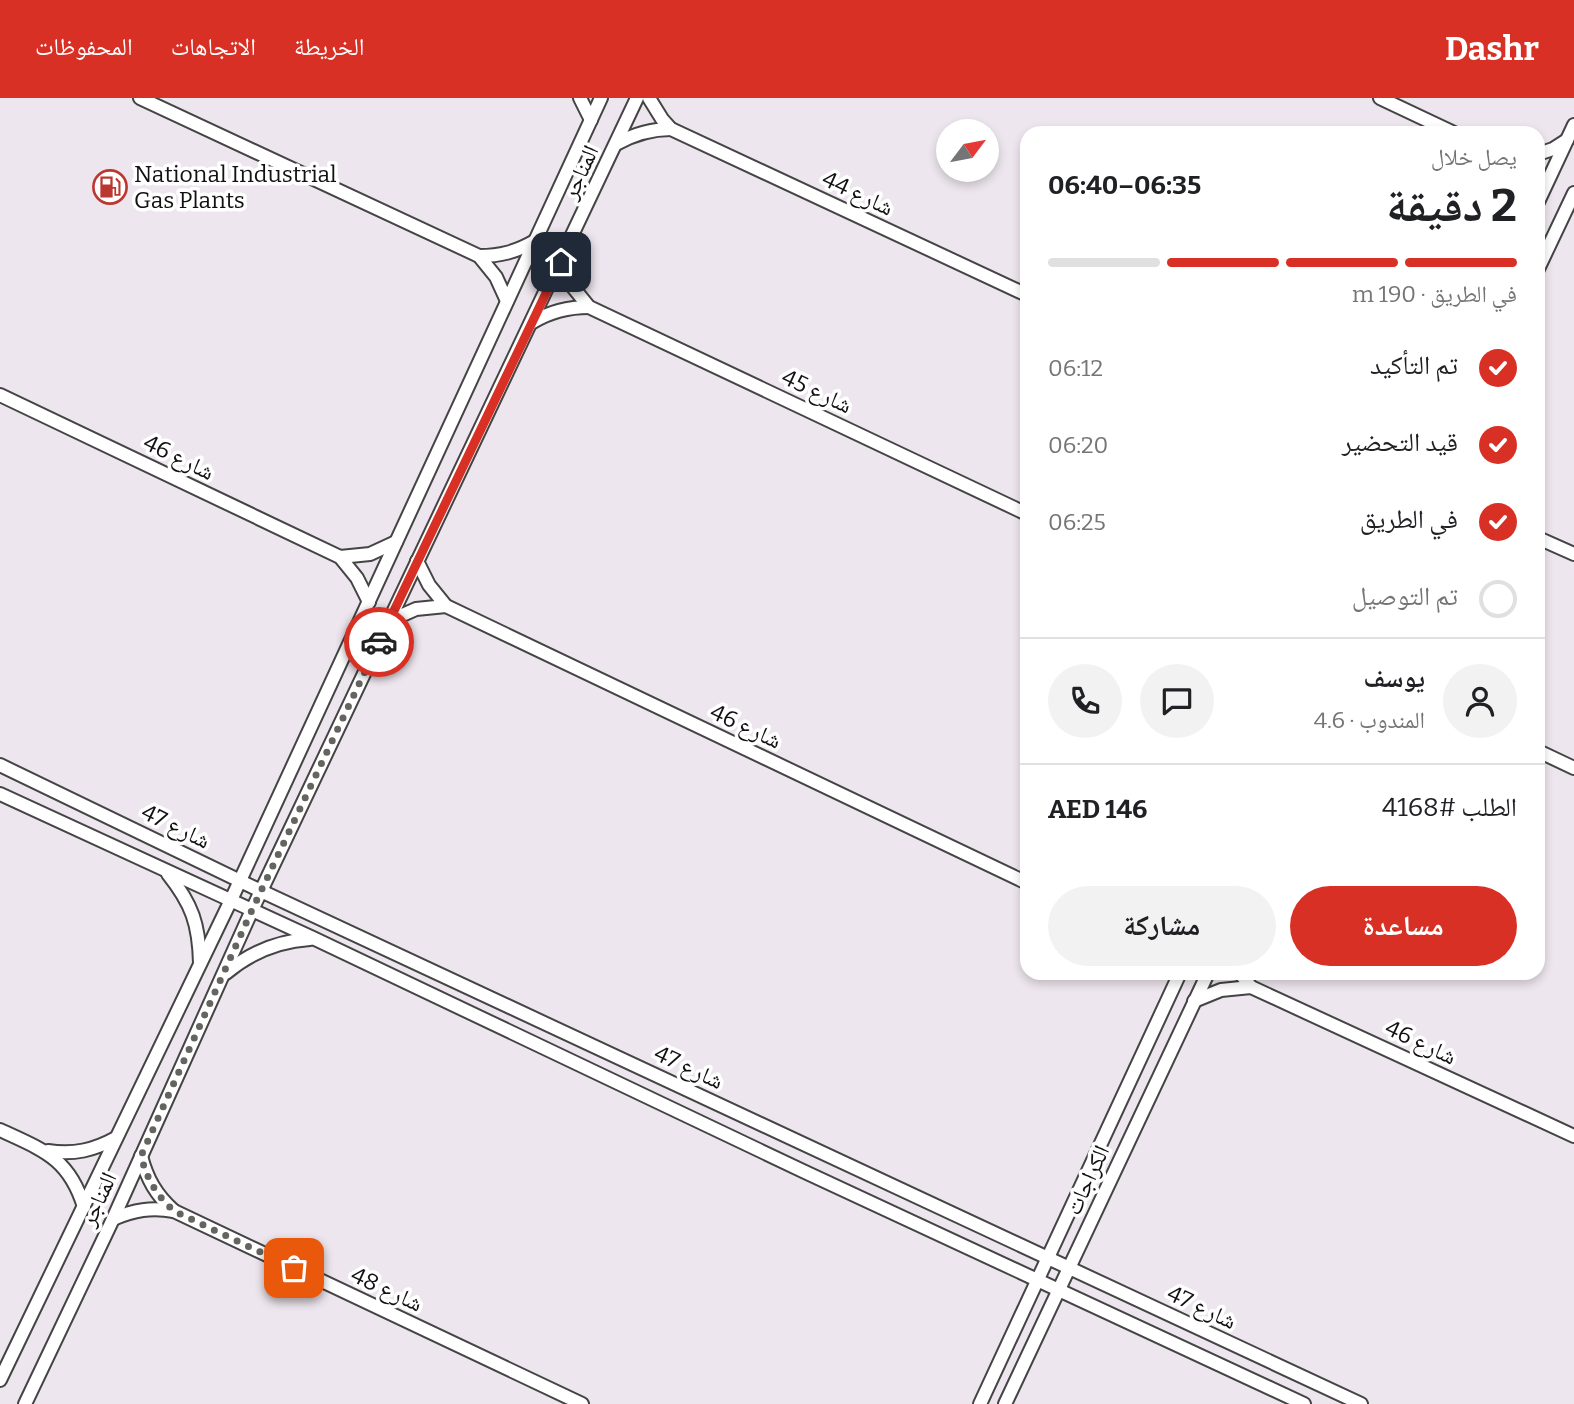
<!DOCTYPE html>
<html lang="ar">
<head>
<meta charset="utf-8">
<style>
	:root { --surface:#fff; --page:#f2f2f2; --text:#202124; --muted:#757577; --line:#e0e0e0; --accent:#d93025 }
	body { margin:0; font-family:Bitter,"Noto Naskh Arabic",serif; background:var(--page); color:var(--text); direction:rtl; height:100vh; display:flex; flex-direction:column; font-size:26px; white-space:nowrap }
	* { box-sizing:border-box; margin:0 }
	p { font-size:23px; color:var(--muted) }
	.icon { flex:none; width:38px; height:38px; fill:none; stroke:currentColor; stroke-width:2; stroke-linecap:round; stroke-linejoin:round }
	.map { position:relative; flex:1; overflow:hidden; direction:ltr }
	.side { position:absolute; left:1020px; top:28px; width:525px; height:854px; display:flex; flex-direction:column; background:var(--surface); border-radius:21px; box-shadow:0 4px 10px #0003; direction:rtl }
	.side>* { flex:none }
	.needle { width:46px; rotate:58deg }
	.fabs { position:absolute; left:936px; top:21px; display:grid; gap:14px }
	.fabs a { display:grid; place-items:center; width:63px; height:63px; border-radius:50%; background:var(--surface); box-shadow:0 4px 10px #0003; font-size:35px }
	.pin { position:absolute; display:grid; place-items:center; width:60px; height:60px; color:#fff; margin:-30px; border-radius:14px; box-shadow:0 4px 10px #0006 }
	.courier { position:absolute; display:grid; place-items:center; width:70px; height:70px; margin:-35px; border:5px solid #d93025; border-radius:50%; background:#fff; color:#222; box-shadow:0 2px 9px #0007 }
	.overview em { font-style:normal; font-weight:700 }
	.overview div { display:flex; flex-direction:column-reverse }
	.overview { display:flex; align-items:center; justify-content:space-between; height:119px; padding:0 28px }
	h1 { font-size:46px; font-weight:700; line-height:52px }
	.bar { display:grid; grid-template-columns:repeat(4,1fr); gap:10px 7px; align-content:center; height:84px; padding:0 28px }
	.bar i { height:9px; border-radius:5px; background:var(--line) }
	.bar .selected { background:var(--accent) }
	.bar p { grid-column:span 4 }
	.line { display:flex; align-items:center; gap:18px; padding:0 28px; border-top:2px solid var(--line) }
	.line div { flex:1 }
	.round { display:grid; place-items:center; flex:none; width:74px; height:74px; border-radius:37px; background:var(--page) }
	ol { padding:0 28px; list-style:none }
	li { display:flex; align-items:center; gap:21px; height:77px }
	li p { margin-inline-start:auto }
	li .icon { padding:7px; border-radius:50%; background:var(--accent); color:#fff; stroke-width:4 }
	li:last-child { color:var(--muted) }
	li i { width:38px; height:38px; border:4px solid var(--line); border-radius:50% }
	.cta { display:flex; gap:14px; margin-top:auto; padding:14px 28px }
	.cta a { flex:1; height:80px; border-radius:42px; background:var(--accent); color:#fff; font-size:28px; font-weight:700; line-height:80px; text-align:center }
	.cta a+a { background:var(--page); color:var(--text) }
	header { display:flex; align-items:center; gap:42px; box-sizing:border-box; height:98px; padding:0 35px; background:var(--accent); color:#fff }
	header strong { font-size:33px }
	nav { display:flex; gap:38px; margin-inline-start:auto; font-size:24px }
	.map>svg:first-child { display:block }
</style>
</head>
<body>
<header>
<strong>Dashr</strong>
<nav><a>الخريطة</a><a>الاتجاهات</a><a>المحفوظات</a></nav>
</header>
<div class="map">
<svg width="1574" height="1306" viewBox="0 0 1574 1306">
	<rect width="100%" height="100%" fill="#fefef5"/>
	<path fill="#eee6ee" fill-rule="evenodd" d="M0 0H1574V1306H0ZM948 33H987V72H948ZM1027 35H1538V875H1027Z"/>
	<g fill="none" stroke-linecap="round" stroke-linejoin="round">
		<g stroke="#444" stroke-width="16">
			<g id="minor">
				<path d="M140 0 479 158 496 179 507 203"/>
				<path d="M580 0 591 22"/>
				<path d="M649 0 662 21 671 31 1027 197"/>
				<path d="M1380 0 1454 35"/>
				<path d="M616 46C634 36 650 31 671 31"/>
				<path d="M1538 56 1553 51 1567 42"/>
				<path d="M1538 104 1574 27"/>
				<path d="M479 158C500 158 516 154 535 143"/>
				<path d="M561 164 572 188 589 209 1027 416"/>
				<path d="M1538 171 1574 95"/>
				<path d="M533 224C551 213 568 209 589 209"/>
				<path d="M0 297 340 459 357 480 369 504"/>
				<path d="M1538 440 1574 456"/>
				<path d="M340 459 370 456 396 444"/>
				<path d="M417 463 429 487 446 508 1027 785"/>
				<path d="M389 523 416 511 446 508"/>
				<path d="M1538 653 1574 670"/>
				<path d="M0 667 261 793 1361 1306"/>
				<path d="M0 696 313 840 805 1074 1304 1306"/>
				<path d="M168 776C192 806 199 826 200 865"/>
				<path d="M226 875C251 854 278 843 310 841"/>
				<path d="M1240 875 1251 889 1574 1038"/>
				<path d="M1194 903 1221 892 1251 889"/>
				<path d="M0 1032C43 1052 69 1060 84 1109"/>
				<path d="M48 1053C74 1057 94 1052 116 1040"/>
				<path d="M141 1058C147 1081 156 1097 174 1113"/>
				<path d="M113 1121C134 1112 151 1109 174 1113L582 1306"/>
				<path d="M0 1282 231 802 601 0"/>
				<path d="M25 1306 113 1121 252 812 637 0"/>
				<path d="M980 1306 1180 875"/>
				<path d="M1005 1306 1208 875"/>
			</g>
		</g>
		<use href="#minor" stroke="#fff" stroke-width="12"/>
	</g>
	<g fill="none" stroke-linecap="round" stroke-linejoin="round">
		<path stroke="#646461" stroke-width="7" stroke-dasharray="0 12.6" d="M294 1170 174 1113C156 1097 147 1081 141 1058L252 812 379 544"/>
		<path stroke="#d93025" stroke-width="9" d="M379 544 561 164"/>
	</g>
	<defs>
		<g id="fuel-ring" transform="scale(1.75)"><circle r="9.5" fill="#fff" stroke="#ba3830" stroke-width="1.5"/><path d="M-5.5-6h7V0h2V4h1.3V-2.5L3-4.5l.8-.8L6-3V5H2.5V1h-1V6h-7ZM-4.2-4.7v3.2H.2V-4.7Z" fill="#ba3830"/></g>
	</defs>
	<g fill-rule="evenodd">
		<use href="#fuel-ring" x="110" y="89"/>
	</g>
	<g text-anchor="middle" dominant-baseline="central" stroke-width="7" stroke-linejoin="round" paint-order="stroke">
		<g font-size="23" fill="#111" stroke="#fff">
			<text transform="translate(580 74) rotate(-65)">المناجر</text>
			<text transform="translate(858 95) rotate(25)">شارع 44</text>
			<text transform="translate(817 293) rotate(25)">شارع 45</text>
			<text transform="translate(179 359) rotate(26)">شارع 46</text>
			<text transform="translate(746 628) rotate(25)">شارع 46</text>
			<text transform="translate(176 728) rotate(26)">شارع 47</text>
			<text transform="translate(1421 944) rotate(25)">شارع 46</text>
			<text transform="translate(689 969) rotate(25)">شارع 47</text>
			<text transform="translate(1087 1082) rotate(-65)">الكراجات</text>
			<text transform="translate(98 1101) rotate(-65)">المناجر</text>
			<text transform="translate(387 1191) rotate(25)">شارع 48</text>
			<text transform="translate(1202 1209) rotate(25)">شارع 47</text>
		</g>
		<g font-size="23" fill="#111" stroke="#fff" text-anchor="start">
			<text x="134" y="76">National Industrial<tspan x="134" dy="26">Gas Plants</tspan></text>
		</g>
	</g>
</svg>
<div class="fabs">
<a><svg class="needle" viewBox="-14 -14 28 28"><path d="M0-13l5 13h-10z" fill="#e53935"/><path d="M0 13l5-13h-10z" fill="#757577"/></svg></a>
</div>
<div class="pin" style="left:294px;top:1170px;background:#ea580c"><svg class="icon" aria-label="bag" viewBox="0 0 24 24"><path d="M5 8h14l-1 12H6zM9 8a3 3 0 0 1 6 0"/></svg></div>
<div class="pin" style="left:561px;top:164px;background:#1f2937"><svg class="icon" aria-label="home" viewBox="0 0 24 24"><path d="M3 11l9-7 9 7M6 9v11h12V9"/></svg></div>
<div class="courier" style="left:379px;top:544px"><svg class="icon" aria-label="car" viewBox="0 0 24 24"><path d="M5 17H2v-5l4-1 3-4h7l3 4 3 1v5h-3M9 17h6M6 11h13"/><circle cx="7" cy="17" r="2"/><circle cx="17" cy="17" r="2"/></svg></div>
<section class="side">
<div class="overview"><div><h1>2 دقيقة</h1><p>يصل خلال</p></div><em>06:35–06:40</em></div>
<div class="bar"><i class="selected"></i><i class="selected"></i><i class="selected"></i><i></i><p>في الطريق · 190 m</p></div>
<ol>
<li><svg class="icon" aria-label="check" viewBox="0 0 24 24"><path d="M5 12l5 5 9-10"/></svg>تم التأكيد<p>06:12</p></li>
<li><svg class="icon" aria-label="check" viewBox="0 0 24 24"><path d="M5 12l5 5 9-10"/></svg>قيد التحضير<p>06:20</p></li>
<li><svg class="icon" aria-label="check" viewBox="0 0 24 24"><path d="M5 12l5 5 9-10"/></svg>في الطريق<p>06:25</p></li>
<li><i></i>تم التوصيل</li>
</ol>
<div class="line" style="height:126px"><a class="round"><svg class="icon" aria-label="person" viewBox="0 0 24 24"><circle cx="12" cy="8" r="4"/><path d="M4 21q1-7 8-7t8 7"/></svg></a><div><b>يوسف</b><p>المندوب · 4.6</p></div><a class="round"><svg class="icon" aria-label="chat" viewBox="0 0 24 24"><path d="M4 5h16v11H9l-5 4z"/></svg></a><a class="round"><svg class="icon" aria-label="phone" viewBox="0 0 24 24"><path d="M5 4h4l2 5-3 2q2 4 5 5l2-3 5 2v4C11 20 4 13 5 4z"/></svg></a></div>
<div class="line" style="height:91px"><div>الطلب #4168</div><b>AED 146</b></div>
<div class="cta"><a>مساعدة</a><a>مشاركة</a></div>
</section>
</div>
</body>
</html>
